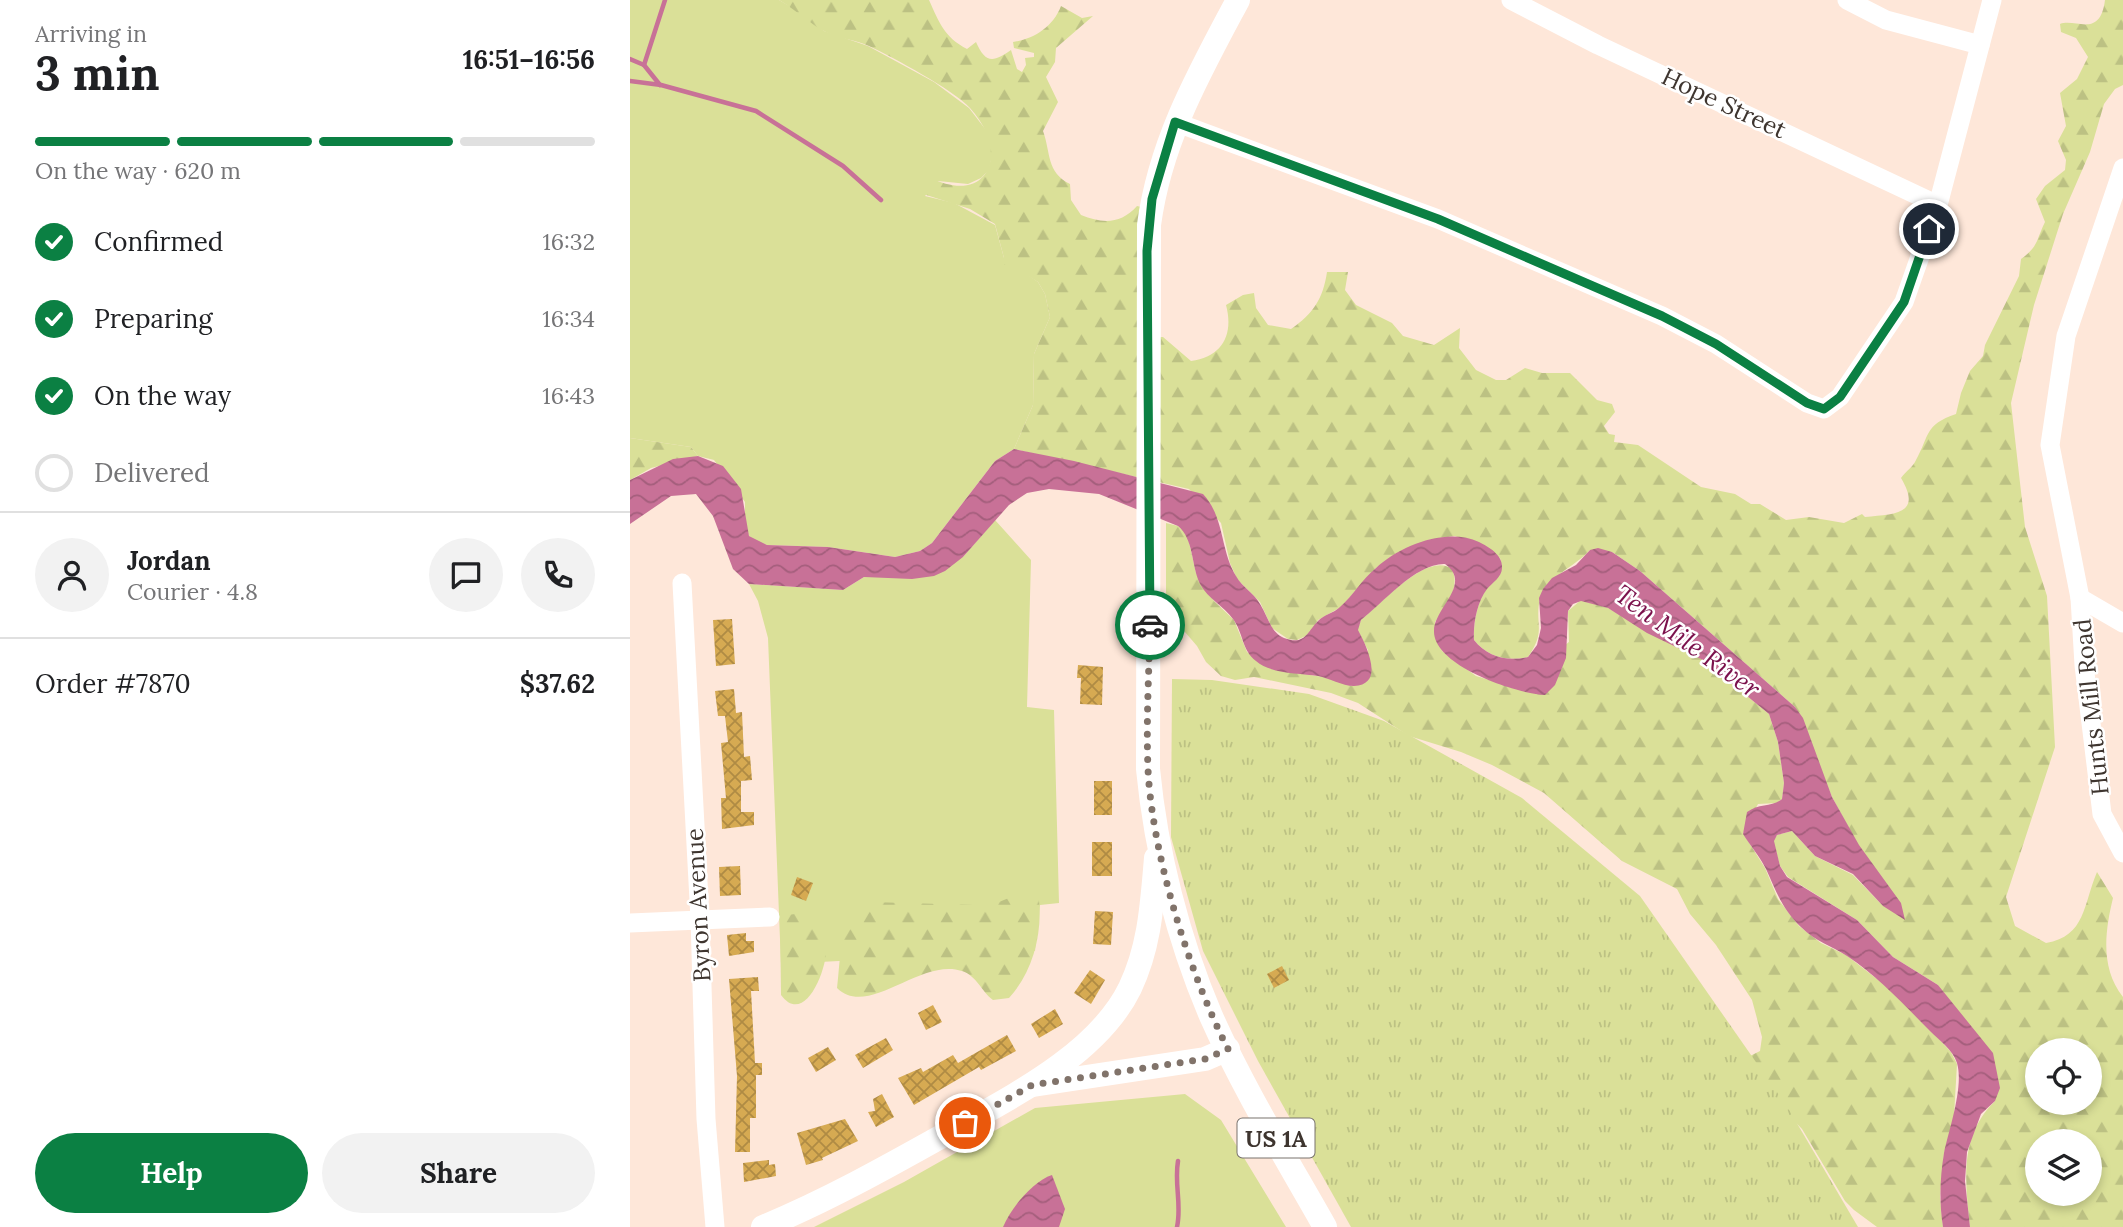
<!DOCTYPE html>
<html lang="en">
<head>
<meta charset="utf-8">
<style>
	:root { --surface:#fff; --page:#f2f2f2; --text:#202124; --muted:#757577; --line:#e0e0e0; --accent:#0b8043 }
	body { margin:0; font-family:Lora,serif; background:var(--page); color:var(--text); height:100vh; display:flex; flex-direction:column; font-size:26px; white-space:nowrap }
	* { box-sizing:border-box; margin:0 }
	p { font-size:23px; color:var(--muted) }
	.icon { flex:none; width:38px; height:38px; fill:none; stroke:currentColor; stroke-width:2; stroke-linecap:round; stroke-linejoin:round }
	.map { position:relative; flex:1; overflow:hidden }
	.panel { display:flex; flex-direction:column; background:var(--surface); width:630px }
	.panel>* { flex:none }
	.tools { position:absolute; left:1395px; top:1038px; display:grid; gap:14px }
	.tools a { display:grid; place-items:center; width:77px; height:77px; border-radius:50%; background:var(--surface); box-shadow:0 4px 10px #0003; font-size:35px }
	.pin { position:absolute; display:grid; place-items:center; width:60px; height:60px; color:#fff; margin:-30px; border:4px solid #fff; border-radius:50%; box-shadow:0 2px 7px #0007 }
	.courier { position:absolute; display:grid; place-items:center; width:70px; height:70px; margin:-35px; border:5px solid #0b8043; border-radius:50%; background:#fff; color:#222; box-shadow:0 2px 9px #0007 }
	.headline em { font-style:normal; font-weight:700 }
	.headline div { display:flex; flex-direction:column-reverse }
	.headline { display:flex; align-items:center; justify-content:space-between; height:119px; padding:0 35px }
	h1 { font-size:46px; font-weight:700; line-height:52px }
	.bar { display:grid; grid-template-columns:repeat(4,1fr); gap:10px 7px; align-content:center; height:84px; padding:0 35px }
	.bar i { height:9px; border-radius:5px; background:var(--line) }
	.bar .current { background:var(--accent) }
	.bar p { grid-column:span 4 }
	.line { display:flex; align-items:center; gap:18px; padding:0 35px; border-top:2px solid var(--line) }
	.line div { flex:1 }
	.round { display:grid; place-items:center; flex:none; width:74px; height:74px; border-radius:37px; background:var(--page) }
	ol { padding:0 35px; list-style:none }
	li { display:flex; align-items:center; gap:21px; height:77px }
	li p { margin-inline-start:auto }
	li .icon { padding:7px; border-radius:50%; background:var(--accent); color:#fff; stroke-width:4 }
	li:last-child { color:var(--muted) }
	li i { width:38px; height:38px; border:4px solid var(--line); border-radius:50% }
	.action { display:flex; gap:14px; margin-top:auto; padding:14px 35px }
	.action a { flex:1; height:80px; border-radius:42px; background:var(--accent); color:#fff; font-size:28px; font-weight:700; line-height:80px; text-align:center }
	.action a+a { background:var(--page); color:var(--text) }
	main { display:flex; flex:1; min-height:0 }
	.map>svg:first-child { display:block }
</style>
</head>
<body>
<main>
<section class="panel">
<div class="headline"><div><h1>3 min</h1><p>Arriving in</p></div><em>16:51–16:56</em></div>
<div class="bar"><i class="current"></i><i class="current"></i><i class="current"></i><i></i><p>On the way · 620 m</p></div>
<ol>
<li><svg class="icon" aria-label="check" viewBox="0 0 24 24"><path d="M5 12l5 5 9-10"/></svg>Confirmed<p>16:32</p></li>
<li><svg class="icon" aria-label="check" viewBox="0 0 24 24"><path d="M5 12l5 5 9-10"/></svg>Preparing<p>16:34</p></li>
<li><svg class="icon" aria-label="check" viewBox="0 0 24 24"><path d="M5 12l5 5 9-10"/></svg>On the way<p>16:43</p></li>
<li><i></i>Delivered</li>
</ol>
<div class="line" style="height:126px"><a class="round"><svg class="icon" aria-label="person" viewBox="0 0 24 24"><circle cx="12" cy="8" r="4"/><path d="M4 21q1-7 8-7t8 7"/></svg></a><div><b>Jordan</b><p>Courier · 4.8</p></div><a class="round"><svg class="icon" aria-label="chat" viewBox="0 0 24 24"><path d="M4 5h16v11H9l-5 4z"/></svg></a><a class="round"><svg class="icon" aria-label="phone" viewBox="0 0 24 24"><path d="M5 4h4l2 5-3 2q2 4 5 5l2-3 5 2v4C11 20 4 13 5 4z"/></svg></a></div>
<div class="line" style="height:91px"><div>Order #7870</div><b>$37.62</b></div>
<div class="action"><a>Help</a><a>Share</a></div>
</section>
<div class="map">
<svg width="1493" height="1227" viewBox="0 0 1493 1227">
	<defs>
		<pattern id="forest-firs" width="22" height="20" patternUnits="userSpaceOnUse" patternTransform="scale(1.75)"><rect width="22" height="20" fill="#dae098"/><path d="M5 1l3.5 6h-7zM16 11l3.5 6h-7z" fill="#bcc183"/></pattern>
		<pattern id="park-tufts" width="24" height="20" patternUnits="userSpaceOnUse" patternTransform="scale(1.75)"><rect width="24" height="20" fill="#dae098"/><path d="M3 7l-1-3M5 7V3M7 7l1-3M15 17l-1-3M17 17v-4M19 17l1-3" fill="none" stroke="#bcc183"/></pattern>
		<pattern id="water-waves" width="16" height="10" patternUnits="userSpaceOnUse" patternTransform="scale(1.75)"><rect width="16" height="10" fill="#c87197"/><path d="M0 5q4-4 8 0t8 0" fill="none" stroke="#a45e7c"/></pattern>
		<pattern id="building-cross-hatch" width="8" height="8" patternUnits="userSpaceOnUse" patternTransform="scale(1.75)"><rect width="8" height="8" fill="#d6aa52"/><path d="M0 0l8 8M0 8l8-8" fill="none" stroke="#af8b44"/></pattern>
	</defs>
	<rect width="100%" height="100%" fill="#fee7d9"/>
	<g fill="#dae098">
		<path d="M0 0H149L173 14 194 31 238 46 304 82 339 108 359 134 363 150 359 170 351 178 338 184 308 181 295 196 324 203 365 225 374 258 408 282 415 294 420 317 404 354 403 405 384 449 365 461 302 543 290 551 265 557 198 547 137 545 126 541 119 536 115 526V502L84 460 68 456 61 447 0 438Z"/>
		<path d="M365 520 401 560 397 707 424 710 429 903 410 905 405 951 151 964 138 638 128 601 119 584 213 590 234 577 333 557Z"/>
		<path d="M555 1094 591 1120 656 1227H184L274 1182 405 1108Z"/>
	</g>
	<g fill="url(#forest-firs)" fill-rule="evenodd">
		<path d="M149 0H299C309 22 314 37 337 49L346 42C355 63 363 63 381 50L387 69 392 72 396 65 395 58 404 57V53L384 48 383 42C404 39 423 27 431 6L452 18 463 16 426 48 425 62 416 77 428 102 413 131C421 153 416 172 440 184L441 200 451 215C473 224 491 224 507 206L524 210 522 337H533L561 361C592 357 604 335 596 305L613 295 624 293 626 308 638 325 661 329C683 314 693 299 697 272H718L715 290 726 305 762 323 773 336 804 345 830 328 829 348 846 370 866 380H876L895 368 912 373H940L967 400 982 404 985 412 974 426 979 434 985 435 984 442 1008 445 1071 487 1105 494 1121 504H1130L1156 520 1179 517 1214 523 1232 514 1235 517C1264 514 1293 515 1271 478 1276 471 1283 467 1286 460 1300 435 1294 425 1326 414L1331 393 1340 371 1353 356 1355 345 1389 276 1391 259C1409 246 1406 240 1415 222L1406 199 1415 186 1435 170 1436 160 1428 141 1436 126 1430 93 1447 79 1458 57 1446 38 1431 32 1430 24C1446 18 1470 39 1475 0H1493V85L1485 89 1474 104 1460 152 1433 214 1404 305 1381 403 1395 527 1417 596 1425 747 1376 897 1385 926 1416 943C1456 936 1453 905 1467 872L1483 898C1475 931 1470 968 1493 997V1227H1340C1335 1181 1329 1136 1365 1101L1308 985 1263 957 1227 920 1158 877 1150 866 1143 841 1147 835 1162 831 1185 856 1223 875 1253 906 1228 845 1202 797 1165 707 1010 571 982 552 960 550C946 566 914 579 910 599 904 624 917 630 898 657 878 662 857 657 844 640 843 625 847 604 855 591 864 578 875 575 870 558L825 536 798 540 764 555 746 568 711 607 688 620 680 634 667 640 658 639 642 628 630 602 607 579 600 563 591 523 559 489 384 449 403 405 404 354 420 317 415 294 408 282 382 266 371 264 374 258 365 224 340 209 290 193 299 177C357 207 382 154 340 108 322 89 264 58 239 46 226 40 211 39 198 33 182 26 165 9 149 0ZM1407 1050H1460V1102H1407ZM1407 1141H1460V1194H1407Z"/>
		<path d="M0 438 61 447 68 456 21 468 0 480Z"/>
		<path d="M536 523 548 526 557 533 566 573 584 601 604 620 617 652 642 669 693 677 722 686 738 650 727 630 731 620C751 604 797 551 822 569 831 589 815 606 805 622L812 651 846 676 882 687 939 642 938 611 951 600 978 608 1073 660 1139 714 1148 742 1154 783 1152 799 1147 803 1128 804 1113 833 1135 868 1148 899 1169 926 1191 943 1216 955 1269 996 1321 1052 1327 1064 1324 1116 1314 1154 1310 1197 1313 1227H1247L1224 1210 1215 1201 1172 1129 1108 1062 1130 1051 1132 1037 1122 1000 1086 945 1060 914 1047 889 992 861 914 793 862 765 831 752 779 736 728 703 701 693 624 677 605 680 591 676 576 662 567 646 536 610Z"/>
		<path d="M398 890 408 893C414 929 404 971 379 998L363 1000C351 991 347 976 332 971 291 957 238 1019 207 988 211 960 208 913 240 902L345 905 369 902Z"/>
		<path d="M165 914 184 921C189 927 194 933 196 940 201 961 176 1029 151 995L150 916Z"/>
	</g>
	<path fill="url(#park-tufts)" d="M542 679 582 680 679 694 754 721 892 798 1010 896 1158 1108 1228 1227H721L628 1061 573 951 541 837Z"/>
	<g fill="url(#water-waves)">
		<path d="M384 449 444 461 573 494C595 518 590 550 606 576 612 587 624 593 630 604 638 616 640 632 654 638 675 646 677 632 688 621 693 615 704 613 710 607 723 596 732 579 746 568 771 545 817 527 849 542 859 547 873 555 872 568 872 577 862 583 857 589 847 602 843 624 844 640 857 657 878 662 898 657L907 645 911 628 909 598 913 589 922 578 946 565 960 550 968 548 982 552 1010 571 1165 707 1173 718 1202 797 1229 845 1271 903 1275 920 1253 906 1223 874 1185 856 1162 831 1147 835 1144 841 1150 866 1157 877 1227 920 1263 957 1308 985 1363 1053 1370 1088 1365 1101 1351 1114 1337 1152 1335 1181 1340 1227H1313C1309 1202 1310 1177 1314 1153 1319 1129 1334 1087 1327 1063 1323 1050 1309 1040 1300 1031 1273 1004 1249 977 1217 956 1202 946 1185 941 1172 928 1153 911 1146 891 1136 869 1130 857 1120 845 1113 834L1117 812C1129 803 1142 807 1152 799L1154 783 1148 742 1139 714 1073 660 1017 633 978 608 951 601 943 604 938 611 936 658 925 685 915 695C887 694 803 666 804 631 804 608 843 584 815 564 786 563 753 603 731 620L728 630C736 645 756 685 724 686 712 686 699 678 688 676 668 673 641 674 626 661 612 651 613 632 603 619 594 606 578 599 570 584 561 565 564 539 548 526L469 494 419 489 397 493 379 505 333 557 315 571 304 576 282 579 234 577 213 590 119 584 103 569 83 516 66 494 41 496 0 524V480L43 459 68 456 93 466 111 489 119 536 137 545 198 547 265 557 290 551 302 543 365 461Z"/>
		<path d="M422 1175 435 1209 429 1227H373C381 1208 403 1181 422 1175Z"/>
	</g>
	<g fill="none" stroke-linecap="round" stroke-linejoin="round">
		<g stroke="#c87197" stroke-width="4.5">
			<path d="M0 59 14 65 30 85"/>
			<path d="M14 65 35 0"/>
			<path d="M0 81 31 85 126 111 213 166 251 200"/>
			<path d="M547 1227C552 1205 544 1184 548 1161"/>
		</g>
	</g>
	<g fill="url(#building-cross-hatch)">
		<path d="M102 619 105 664 86 666 83 620Z"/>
		<path d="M448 665 473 667 472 705 450 704 451 678H447Z"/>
		<path d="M104 689 106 713 112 712 114 757 120 756 122 780 111 781V812H124V825L92 829 91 798H96L91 743 98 742 95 716H88L85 691Z"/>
		<rect x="464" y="781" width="18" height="34"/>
		<rect x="462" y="842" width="20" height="34"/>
		<path d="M110 866 111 895 90 896 89 867Z"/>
		<path d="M167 877 183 883 176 901 161 895Z"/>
		<path d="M465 911 483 912 481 945 463 944Z"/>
		<path d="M116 933V941H124V952L99 956 97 935Z"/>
		<path d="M652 966 659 980 644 988 637 974Z"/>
		<path d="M460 970 475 980 461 1004 444 993Z"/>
		<path d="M128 977 129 991H121L125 1063H132V1075H126V1118H120V1152H105L107 1076 99 979Z"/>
		<path d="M303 1005 312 1022 296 1030 288 1013Z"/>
		<path d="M425 1009 433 1024 409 1038 401 1024Z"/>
		<path d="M377 1035 386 1051 351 1070 349 1067 284 1105 268 1078 291 1068 293 1072 323 1055 328 1063Z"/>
		<path d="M256 1038 263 1050 233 1068 225 1055Z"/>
		<path d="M198 1047 206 1060 186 1072 178 1058Z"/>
		<path d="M252 1094 264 1117 246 1127 238 1112 245 1111 243 1099Z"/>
		<path d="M215 1119 228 1141 192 1158 193 1160 176 1165 167 1133Z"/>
		<path d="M139 1160V1165L145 1164 146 1176 114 1182 113 1163Z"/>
	</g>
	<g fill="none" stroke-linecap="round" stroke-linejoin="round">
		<g stroke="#fff" stroke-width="19">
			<path d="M881 0 968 45 1308 205"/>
			<path d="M1217 0 1256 20 1350 45"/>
			<path d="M545 122 808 219 1032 316 1086 344 1177 403 1194 409 1210 397 1274 302 1308 205 1362 0"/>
			<path d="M1493 168 1436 336 1420 445 1450 598 1454 665 1472 814 1493 853"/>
			<path d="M52 583 70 919 76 1119 85 1227"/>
			<path d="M1450 598 1493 623"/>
			<path d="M0 923 140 917"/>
		</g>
		<g stroke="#fff" stroke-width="24">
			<path d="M608 0C569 73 530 142 519 225L518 769C526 852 548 939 581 1016 613 1088 656 1158 695 1227"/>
			<path d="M403 1085 575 1059 598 1049"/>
			<path d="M133 1227C196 1201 255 1168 314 1135 377 1099 467 1056 500 988 520 946 522 904 526 858"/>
		</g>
	</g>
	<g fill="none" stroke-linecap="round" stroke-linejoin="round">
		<path stroke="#81736a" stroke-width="7" stroke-dasharray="0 12.6" d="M335 1123 402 1085 575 1059 598 1049C559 973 522 854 518 769 516 721 519 673 520 625"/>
		<path stroke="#0b8043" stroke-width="9" d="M520 625 517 251 522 199 545 122 808 219 1032 316 1086 344 1177 403 1194 409 1210 397 1274 302 1299 229"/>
	</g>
	<g text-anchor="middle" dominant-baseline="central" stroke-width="5" stroke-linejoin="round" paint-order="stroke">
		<rect fill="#fff" stroke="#78726d" stroke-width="2" x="607.5" y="1118.5" width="77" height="39" rx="5"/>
		<g font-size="23" font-weight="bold" fill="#3e352f">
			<text x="646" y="1138">US 1A</text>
		</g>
		<g font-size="24" fill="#3e352f" stroke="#fff">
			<text transform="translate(1094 103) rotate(25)">Hope Street</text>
			<text transform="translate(1461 707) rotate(-96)">Hunts Mill Road</text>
			<text transform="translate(68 905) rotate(-93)">Byron Avenue</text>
		</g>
		<g font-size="26" font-style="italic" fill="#7b114c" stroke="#fff">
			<text transform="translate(1058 641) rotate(36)">Ten Mile River</text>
		</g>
	</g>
</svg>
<div class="tools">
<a><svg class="icon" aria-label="locate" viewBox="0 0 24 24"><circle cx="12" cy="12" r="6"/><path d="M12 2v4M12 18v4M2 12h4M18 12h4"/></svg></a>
<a><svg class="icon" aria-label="layers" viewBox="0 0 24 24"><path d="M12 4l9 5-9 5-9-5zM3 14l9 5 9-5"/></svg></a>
</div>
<div class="pin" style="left:335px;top:1123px;background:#ea580c"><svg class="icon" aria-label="bag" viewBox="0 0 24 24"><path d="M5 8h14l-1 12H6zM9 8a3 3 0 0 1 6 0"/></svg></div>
<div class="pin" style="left:1299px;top:229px;background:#1f2937"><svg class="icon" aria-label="home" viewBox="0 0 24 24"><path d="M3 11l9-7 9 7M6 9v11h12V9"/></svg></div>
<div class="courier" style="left:520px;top:625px"><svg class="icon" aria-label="car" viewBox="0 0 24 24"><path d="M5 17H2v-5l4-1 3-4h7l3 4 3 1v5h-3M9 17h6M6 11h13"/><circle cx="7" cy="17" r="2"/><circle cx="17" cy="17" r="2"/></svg></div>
</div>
</main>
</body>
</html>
